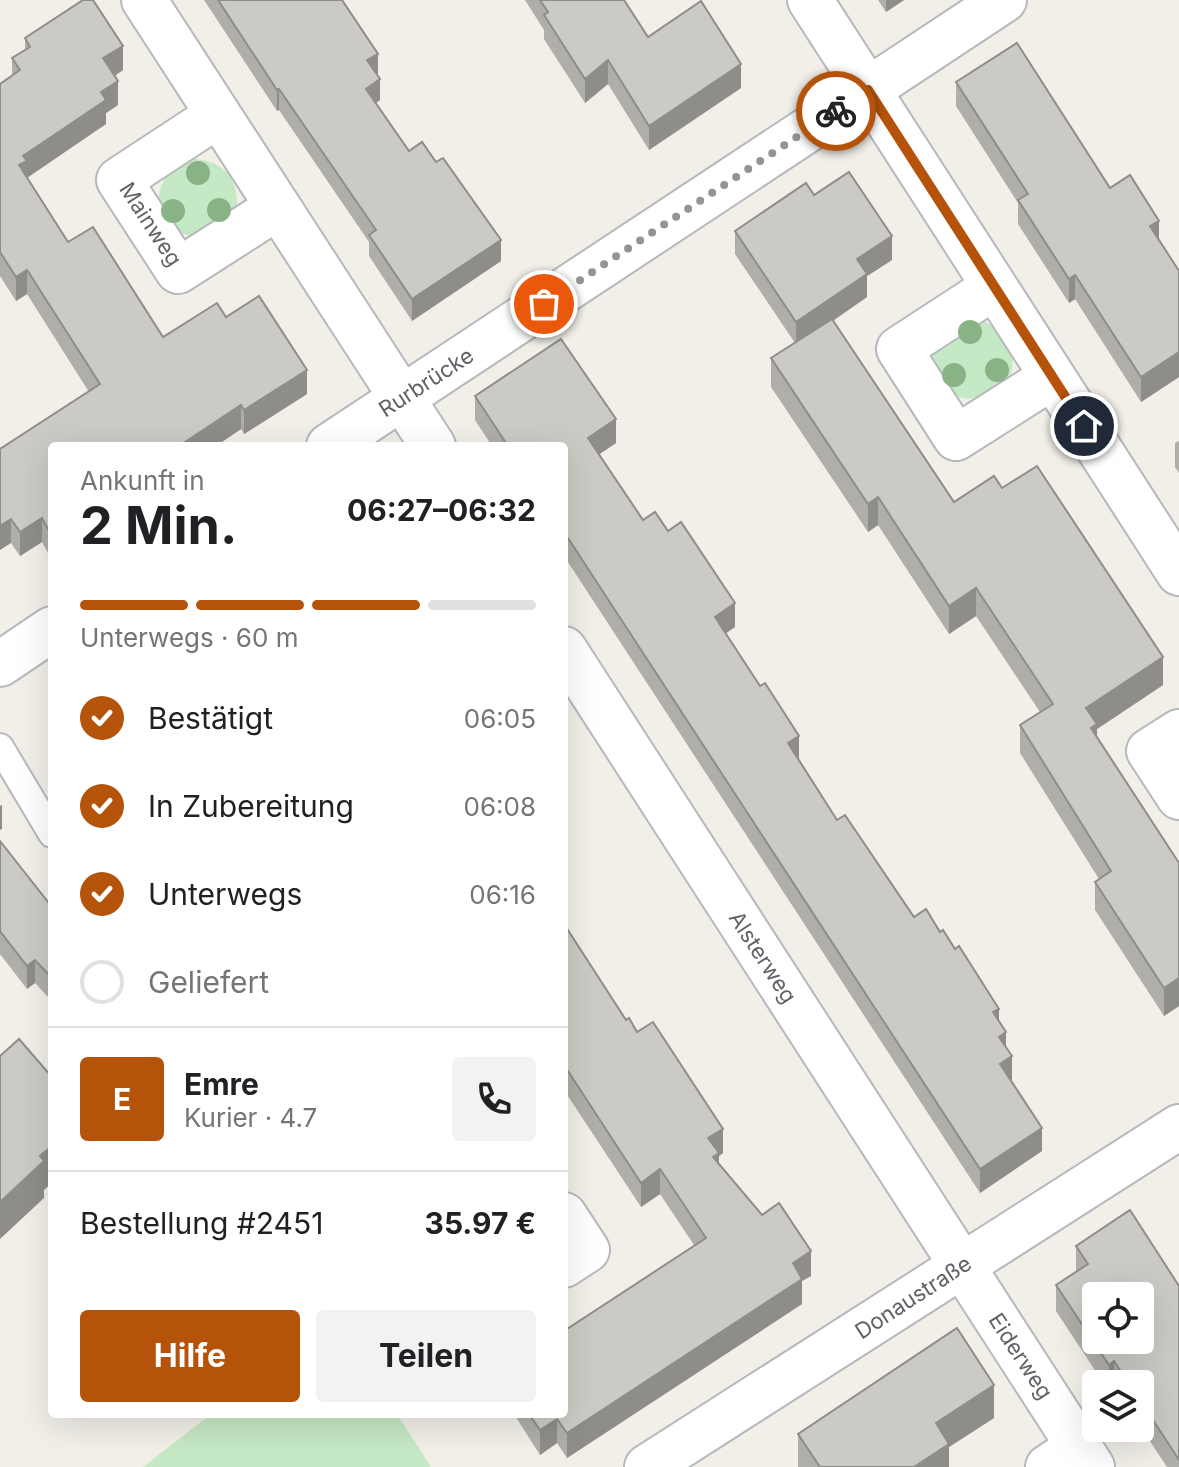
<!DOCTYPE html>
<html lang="de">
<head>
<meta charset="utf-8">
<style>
	:root { --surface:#fff; --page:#f2f2f2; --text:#202124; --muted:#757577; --line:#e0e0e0; --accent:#b45309 }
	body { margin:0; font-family:Inter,sans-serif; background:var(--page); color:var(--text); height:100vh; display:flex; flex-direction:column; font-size:30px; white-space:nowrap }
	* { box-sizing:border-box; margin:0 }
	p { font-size:26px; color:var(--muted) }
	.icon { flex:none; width:44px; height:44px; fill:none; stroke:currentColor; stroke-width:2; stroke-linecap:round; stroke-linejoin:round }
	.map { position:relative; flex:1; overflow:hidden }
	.drawer { position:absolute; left:48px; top:442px; width:520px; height:976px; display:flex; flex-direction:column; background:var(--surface); border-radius:8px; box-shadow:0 8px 32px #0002 }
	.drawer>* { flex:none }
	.controls { position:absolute; left:1082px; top:1282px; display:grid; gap:16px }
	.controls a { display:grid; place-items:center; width:72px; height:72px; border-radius:8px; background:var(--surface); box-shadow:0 8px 32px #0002; font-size:40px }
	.pin { position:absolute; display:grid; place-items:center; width:68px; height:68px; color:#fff; margin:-34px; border:4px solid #fff; border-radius:50%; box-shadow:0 2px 8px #0007 }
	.courier { position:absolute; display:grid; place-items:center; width:80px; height:80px; margin:-40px; border:6px solid #b45309; border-radius:50%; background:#fff; color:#222; box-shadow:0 2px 10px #0007 }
	.overview em { font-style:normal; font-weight:700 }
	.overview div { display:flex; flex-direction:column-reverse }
	.overview { display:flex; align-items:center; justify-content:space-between; height:136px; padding:0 32px }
	h1 { font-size:52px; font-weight:700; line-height:60px }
	.bar { display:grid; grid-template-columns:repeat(4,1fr); gap:12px 8px; align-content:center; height:96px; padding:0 32px }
	.bar i { height:10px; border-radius:6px; background:var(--line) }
	.bar .selected { background:var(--accent) }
	.bar p { grid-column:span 4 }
	.line { display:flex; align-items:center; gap:20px; padding:0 32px; border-top:2px solid var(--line) }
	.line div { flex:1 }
	.round { display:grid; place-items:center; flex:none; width:84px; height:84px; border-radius:8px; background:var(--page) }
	ol { padding:0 32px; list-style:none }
	li { display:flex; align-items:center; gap:24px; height:88px }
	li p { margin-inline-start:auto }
	li .icon { padding:8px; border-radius:50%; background:var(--accent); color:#fff; stroke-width:4 }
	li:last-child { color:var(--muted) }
	li i { width:44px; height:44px; border:4px solid var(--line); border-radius:50% }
	.button { display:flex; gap:16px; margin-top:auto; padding:16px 32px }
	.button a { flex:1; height:92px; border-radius:8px; background:var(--accent); color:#fff; font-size:32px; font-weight:700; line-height:92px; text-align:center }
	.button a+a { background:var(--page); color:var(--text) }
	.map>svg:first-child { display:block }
</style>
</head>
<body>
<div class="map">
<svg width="1179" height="1467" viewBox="0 0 1179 1467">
	<rect width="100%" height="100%" fill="#f1efe8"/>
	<g fill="#c5e8c5">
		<path d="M192 159C222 160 238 177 237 207L204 238C152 237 141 177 192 159Z"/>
		<path d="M981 320C995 326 999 332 1007 345 1038 393 933 434 933 351Z"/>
		<path d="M211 1414H397L431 1467H143Z"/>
	</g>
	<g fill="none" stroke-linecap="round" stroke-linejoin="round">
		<g stroke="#b5b8bc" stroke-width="30">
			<path id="lane" d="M0 747 52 834"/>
		</g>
		<g stroke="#b5b8bc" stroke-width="48">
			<g id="street">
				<path d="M144 0 433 446"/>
				<path d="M810 0 1179 573"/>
				<path d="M218 115 119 180 178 271 278 207"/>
				<path d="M994 287 899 349 956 438 1052 377"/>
				<path d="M329 446 1004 0"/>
				<path d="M564 649 1092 1467"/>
				<path d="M0 664 52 629"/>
				<path d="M1179 732 1149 751 1179 797"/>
				<path d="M564 1215 587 1250 564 1265"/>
				<path d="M647 1467 1179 1127"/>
				<path d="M1048 1467 1079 1447"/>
			</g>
		</g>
		<use href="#lane" stroke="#fff" stroke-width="26"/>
		<use href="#street" stroke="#fff" stroke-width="44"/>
	</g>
	<g fill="#89b387">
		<circle cx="198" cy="173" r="12"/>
		<circle cx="219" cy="210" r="12"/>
		<circle cx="173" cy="211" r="12"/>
		<circle cx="970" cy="332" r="12"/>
		<circle cx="997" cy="370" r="12"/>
		<circle cx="954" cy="375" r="12"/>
	</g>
	<g fill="#afaea9">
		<path d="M204 0H342L378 75 380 100 376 103 409 151 501 261 412 321 369 256V242L279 110 277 111Z"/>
		<path d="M525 0H624L648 37 741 88 649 150 608 84 585 103 544 39V30Z"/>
		<path d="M878 0H904L886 12Z"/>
		<path d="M25 38 123 70 115 76 118 105 106 113V124L27 177 68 242 163 337 226 317 307 394 244 434 241 429 216 446H52L49 555 42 542 20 556 11 543 0 449 89 392 27 294 16 301 0 276V84L12 76V58L25 50Z"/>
		<path d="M956 82 1159 240 1179 271V377L1141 402 1075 299 1069 303 1018 224V203L956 106Z"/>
		<path d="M814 195 892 260 867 276V297L833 321 954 502 1002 488 1163 685 1097 729V738L1179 863V1006L1164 1016 1095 910V882L1099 879 1020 753V725L1040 712 976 616 949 634 878 525 868 532 771 387V358L795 343 735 254V231Z"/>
		<path d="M475 396 616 443 599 454 643 520 735 627 725 633 799 759 837 820 914 917 940 932 999 1021 1006 1046 1012 1080H1011L1042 1151 980 1193 564 556V446H492L475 420Z"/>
		<path d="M1179 441V473L1175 467V443Z"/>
		<path d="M0 841 52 907V1001L35 983 27 989 0 954Z"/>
		<path d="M564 924 626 1020 637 1032 723 1153 719 1156V1164L811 1276 802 1281V1304L567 1458 557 1443 540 1455 514 1414H564L694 1245 660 1194 641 1207 564 1090Z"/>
		<path d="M1076 1246 1179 1286V1467H1167L1140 1426V1384H1104L1056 1311V1285L1076 1272Z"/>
		<path d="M994 1418 949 1447V1467H798V1434Z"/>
	</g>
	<g fill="#8f8d8a">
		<path d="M886 0H904L886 12Z"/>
		<path d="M123 46V70L103 83V58Z"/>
		<path d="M378 54V75L367 60Z"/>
		<path d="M608 60V84L585 103V79Z"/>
		<path d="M741 64V88L649 150V126Z"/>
		<path d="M380 79V100L366 110V89Z"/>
		<path d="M118 81V105L106 113V124L27 178 19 165 23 156 101 92Z"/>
		<path d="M279 89V110L277 111V90Z"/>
		<path d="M1159 221V245L1150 226Z"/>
		<path d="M892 236V260L867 276V297L796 346V322L857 259Z"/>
		<path d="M501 240V261L412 321V299Z"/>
		<path d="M27 270V294L16 301V277Z"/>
		<path d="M1075 275V299L1069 303V279Z"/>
		<path d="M1179 352V377L1141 402V377Z"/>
		<path d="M307 370V394L244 434V410Z"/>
		<path d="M241 405V429L216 446H179Z"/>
		<path d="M616 419V443L588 462V438Z"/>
		<path d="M878 497V525L868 532V504Z"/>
		<path d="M42 518V542L20 556V532Z"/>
		<path d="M11 519V543L0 550V526Z"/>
		<path d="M52 529V554L49 555V531Z"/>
		<path d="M976 588V616L949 634V606Z"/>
		<path d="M735 603V627L715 641V617Z"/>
		<path d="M1163 657V685L1097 729V752L1086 708Z"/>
		<path d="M799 736V759L788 743Z"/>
		<path d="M2 805V829L0 830V806Z"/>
		<path d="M35 960V983L27 989V966Z"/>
		<path d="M1179 978V1006L1164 1016V988Z"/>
		<path d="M999 1009V1033L993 1012Z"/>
		<path d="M1006 1032V1056L999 1037Z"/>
		<path d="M1012 1056V1080L1000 1087V1064Z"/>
		<path d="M1042 1128V1151L980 1193V1169Z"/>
		<path d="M723 1129V1153L719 1156V1178L708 1138Z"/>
		<path d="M52 1146V1183L44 1190V1198L0 1239V1202L40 1156Z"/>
		<path d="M660 1169V1194L641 1207V1183Z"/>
		<path d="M811 1251V1276L802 1281V1304L567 1458V1433L793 1263Z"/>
		<path d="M1114 1361V1384H1109V1365Z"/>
		<path d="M994 1385V1418L949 1447V1467H914L936 1423Z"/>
		<path d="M557 1419V1443L540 1455V1430Z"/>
	</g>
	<g fill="#cccac5" stroke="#8f8d8a" stroke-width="2" fill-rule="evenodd">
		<path d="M83 0H93L123 46 103 58 118 81 101 92 106 100 23 156 27 161 19 165 68 242 93 227 163 337 217 303 226 317 259 296 307 370 244 410 241 405 179 446H52V529L49 531 42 518 20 532 11 519 0 526V449L100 384 27 270 16 277 0 252V84L20 70 12 58 30 47 25 38Z"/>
		<path d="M218 0H342L378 54 367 60 380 79 366 89 409 151 422 142 436 162 443 158 501 240 412 299 369 235 376 230 279 89 277 90Z"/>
		<path d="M540 0H624L648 37 701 1 741 64 649 126 608 60 585 79 544 15 548 12Z"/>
		<path d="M1017 43 1110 188 1130 175 1159 221 1150 226 1179 271V352L1141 377 1075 275 1069 279 1018 200 1028 194 956 82Z"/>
		<path d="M849 172 892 236 857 259 867 274 796 322 735 231 806 183 814 195Z"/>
		<path d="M832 319 954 502 994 476 1002 488 1037 466 1163 657 1086 708 1097 724 1091 728 1179 863V978L1164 988 1095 882 1111 871 1020 725 1053 704 976 588 949 606 878 497 868 504 771 358Z"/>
		<path d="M561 339 616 419 588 438 643 520 655 512 668 531 681 522 735 603 715 617 760 686 765 683 799 736 788 743 837 820 845 815 914 917 926 909 940 932 943 930 955 949 959 946 999 1009 993 1012 1006 1032 999 1037 1012 1056 1000 1064 1042 1128 980 1169 564 532V446H508L475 396Z"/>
		<path d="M0 841 52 907V978L35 960 27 966 0 931Z"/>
		<path d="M564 924 626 1020 629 1018 637 1032 653 1022 723 1129 708 1138 719 1153 713 1157 762 1215 779 1203 811 1251 793 1263 802 1279 567 1433 557 1419 540 1430 529 1414H564V1331L706 1238 660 1169 641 1183 564 1065Z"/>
		<path d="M19 1039 52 1077V1146L40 1156 44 1161 0 1202V1056Z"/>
		<path d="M1130 1210 1179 1286V1460L1140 1400V1384H1129L1114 1361 1109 1365 1056 1285 1088 1264 1076 1246ZM1096 1296H1140V1340H1096Z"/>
		<path d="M957 1328 994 1385 936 1423 949 1444 914 1467H820L798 1434Z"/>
	</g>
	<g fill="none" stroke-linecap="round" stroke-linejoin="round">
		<path stroke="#929495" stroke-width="8" stroke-dasharray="0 14.4" d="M544 304 836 111"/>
		<path stroke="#b45309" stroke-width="10" d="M836 111 868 90 1084 426"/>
	</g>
	<g text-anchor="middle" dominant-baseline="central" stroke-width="7" stroke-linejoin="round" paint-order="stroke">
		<g font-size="22" fill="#5f6368" stroke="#fff">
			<text transform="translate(151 224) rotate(57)">Mainweg</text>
			<text transform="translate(426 382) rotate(-33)">Rurbrücke</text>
			<text transform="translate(763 957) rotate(57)">Alsterweg</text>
			<text transform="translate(913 1297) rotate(-33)">Donaustraße</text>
			<text transform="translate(1021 1356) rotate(57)">Eiderweg</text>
		</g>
	</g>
</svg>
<div class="controls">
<a><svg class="icon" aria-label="locate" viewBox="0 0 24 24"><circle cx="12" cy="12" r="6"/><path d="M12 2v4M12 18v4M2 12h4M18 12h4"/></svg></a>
<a><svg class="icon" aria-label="layers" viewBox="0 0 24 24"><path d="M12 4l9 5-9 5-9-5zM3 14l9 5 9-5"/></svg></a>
</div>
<div class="pin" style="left:544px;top:304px;background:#ea580c"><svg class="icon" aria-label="bag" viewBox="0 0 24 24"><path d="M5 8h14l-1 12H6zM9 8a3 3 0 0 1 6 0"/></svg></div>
<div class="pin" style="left:1084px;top:426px;background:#1f2937"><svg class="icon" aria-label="home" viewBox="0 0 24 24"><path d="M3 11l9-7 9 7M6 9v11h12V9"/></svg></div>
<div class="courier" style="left:836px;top:111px"><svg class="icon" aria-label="bike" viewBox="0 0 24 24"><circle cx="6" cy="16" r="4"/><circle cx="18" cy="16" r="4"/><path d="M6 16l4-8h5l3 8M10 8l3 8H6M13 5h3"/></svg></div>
<section class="drawer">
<div class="overview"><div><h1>2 Min.</h1><p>Ankunft in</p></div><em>06:27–06:32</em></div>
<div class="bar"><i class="selected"></i><i class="selected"></i><i class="selected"></i><i></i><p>Unterwegs · 60 m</p></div>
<ol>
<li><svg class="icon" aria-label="check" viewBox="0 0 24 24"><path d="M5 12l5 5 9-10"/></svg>Bestätigt<p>06:05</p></li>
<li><svg class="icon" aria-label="check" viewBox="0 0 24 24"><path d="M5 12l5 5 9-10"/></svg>In Zubereitung<p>06:08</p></li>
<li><svg class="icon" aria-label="check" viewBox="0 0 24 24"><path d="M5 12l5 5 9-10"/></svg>Unterwegs<p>06:16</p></li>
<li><i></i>Geliefert</li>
</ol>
<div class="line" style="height:144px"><b class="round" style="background:var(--accent);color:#fff">E</b><div><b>Emre</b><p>Kurier · 4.7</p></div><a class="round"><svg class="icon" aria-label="phone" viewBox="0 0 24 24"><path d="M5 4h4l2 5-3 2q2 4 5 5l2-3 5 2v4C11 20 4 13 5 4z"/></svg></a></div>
<div class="line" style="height:104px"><div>Bestellung #2451</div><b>35.97 €</b></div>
<div class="button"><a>Hilfe</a><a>Teilen</a></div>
</section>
</div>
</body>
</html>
